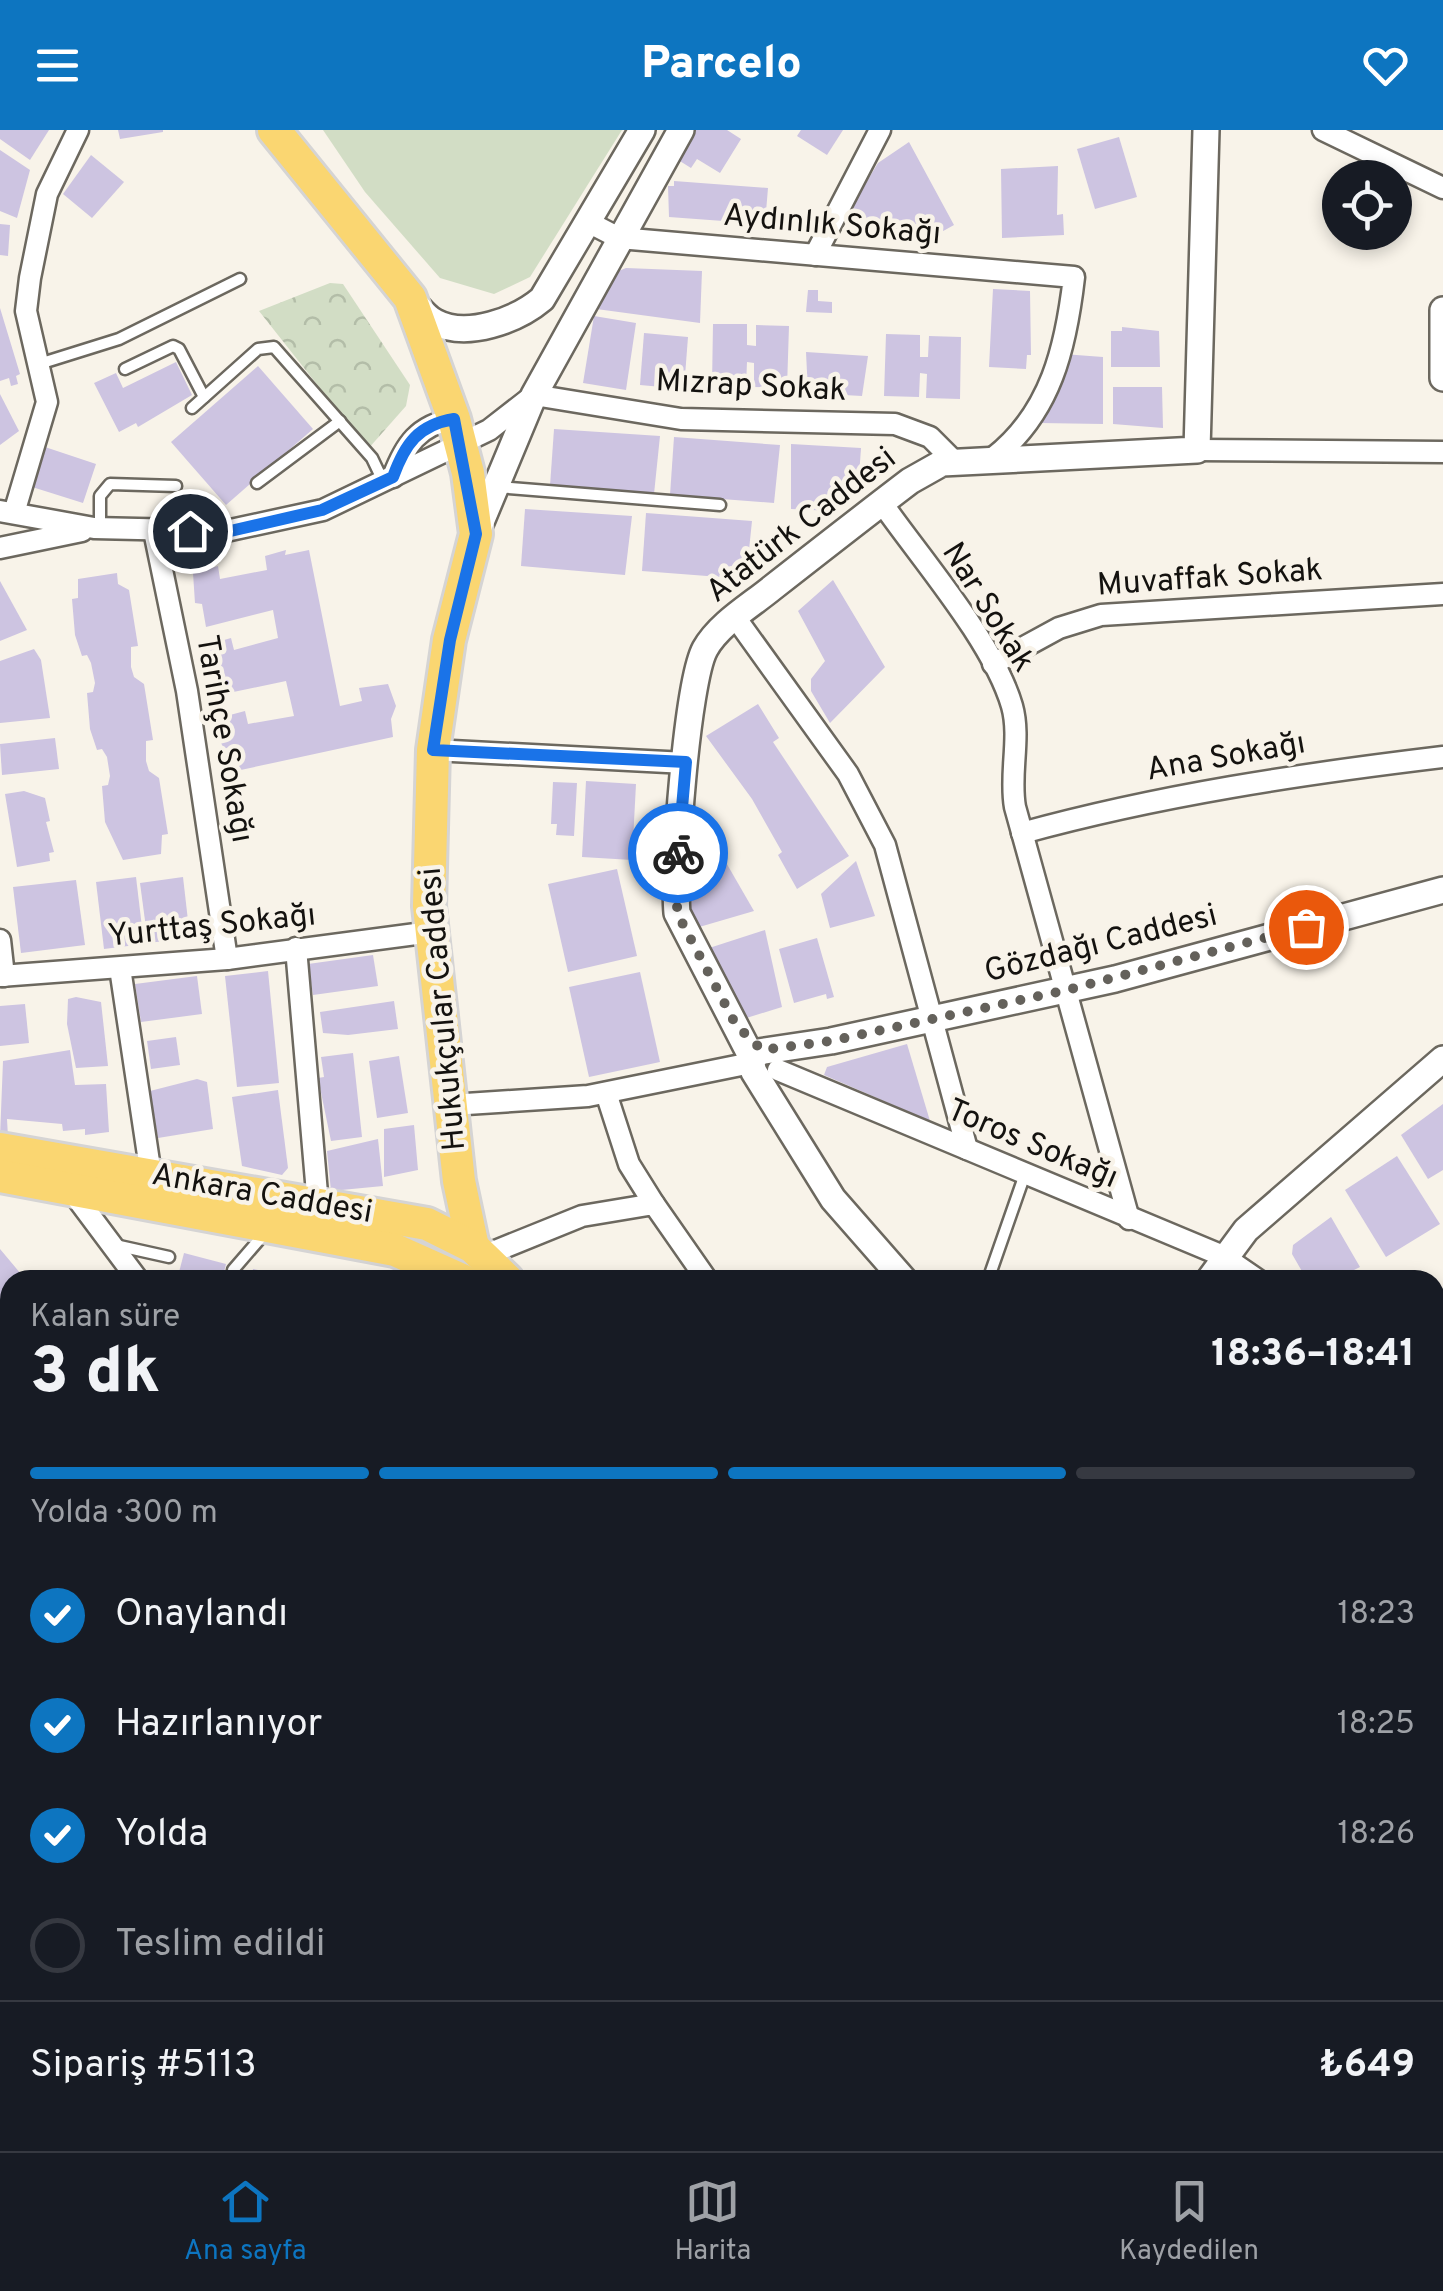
<!DOCTYPE html>
<html lang="tr">
<head>
<meta charset="utf-8">
<style>
	:root { --surface:#171b24; --page:#20242c; --text:#f1f3f6; --muted:#9ea1a6; --line:#363941; --accent:#0d75c0 }
	body { margin:0; font-family:Overpass,sans-serif; background:var(--page); color:var(--text); height:100vh; display:flex; flex-direction:column; font-size:38px; white-space:nowrap }
	* { box-sizing:border-box; margin:0 }
	p { font-size:32px; color:var(--muted) }
	.icon { flex:none; width:55px; height:55px; fill:none; stroke:currentColor; stroke-width:2; stroke-linecap:round; stroke-linejoin:round }
	.map { position:relative; flex:1; overflow:hidden }
	.sheet { position:absolute; left:0px; top:1140px; width:1445px; height:882px; display:flex; flex-direction:column; background:var(--surface); border-radius:30px 30px 0 0; box-shadow:0 5px 15px #0003 }
	.sheet>* { flex:none }
	.buttons { position:absolute; left:1322px; top:30px; display:grid; gap:20px }
	.buttons a { display:grid; place-items:center; width:90px; height:90px; border-radius:50%; background:var(--surface); box-shadow:0 5px 15px #0003; font-size:50px }
	.pin { position:absolute; display:grid; place-items:center; width:85px; height:85px; color:#fff; margin:-42px; border:5px solid #fff; border-radius:50%; box-shadow:0 2px 10px #0007 }
	.courier { position:absolute; display:grid; place-items:center; width:100px; height:100px; margin:-50px; border:8px solid #1a73e8; border-radius:50%; background:#fff; color:#222; box-shadow:0 2px 12px #0007 }
	.headline em { font-style:normal; font-weight:800 }
	.headline div { display:flex; flex-direction:column-reverse }
	.headline { display:flex; align-items:center; justify-content:space-between; height:170px; padding:0 30px }
	h1 { font-size:65px; font-weight:800; line-height:75px }
	.bar { display:grid; grid-template-columns:repeat(4,1fr); gap:15px 10px; align-content:center; height:120px; padding:0 30px }
	.bar i { height:12px; border-radius:8px; background:var(--line) }
	.bar .on { background:var(--accent) }
	.bar p { grid-column:span 4 }
	.line { display:flex; align-items:center; gap:25px; padding:0 30px; border-top:2px solid var(--line) }
	.line div { flex:1 }
	ol { padding:0 30px; list-style:none }
	li { display:flex; align-items:center; gap:30px; height:110px }
	li p { margin-inline-start:auto }
	li .icon { padding:10px; border-radius:50%; background:var(--accent); color:#fff; stroke-width:4 }
	li:last-child { color:var(--muted) }
	li i { width:55px; height:55px; border:5px solid var(--line); border-radius:50% }
	header { display:flex; justify-content:space-between; align-items:center; height:130px; padding:0 30px; background:var(--accent); color:#fff; font-size:45px; font-weight:800 }
	.menu { display:flex; justify-content:space-around; align-items:center; height:140px; border-top:2px solid var(--line); background:var(--surface); font-size:28px; color:var(--muted) }
	.menu a { display:grid; justify-items:center; gap:5px }
	.menu .on { color:var(--accent) }
	.map>svg:first-child { display:block }
</style>
</head>
<body>
<header><svg class="icon" aria-label="menu" viewBox="0 0 24 24"><path d="M4 6h16M4 12h16M4 18h16"/></svg>Parcelo<svg class="icon" aria-label="heart" viewBox="0 0 24 24"><path d="M12 20l-8-8c-3-5 5-10 8-4 3-6 11-1 8 4z"/></svg></header>
<div class="map">
<svg width="1443" height="2021" viewBox="0 0 1443 2021">
	<defs>
		<pattern id="park-crowns" width="20" height="18" patternUnits="userSpaceOnUse" patternTransform="scale(2.5)"><rect width="20" height="18" fill="#d2ddc5"/><path d="M2 6a3 3 0 1 1 6 0M12 15a3 3 0 1 1 6 0" fill="none" stroke="#b3bda8"/></pattern>
	</defs>
	<rect width="100%" height="100%" fill="#f8f3e9"/>
	<path fill="#d2ddc5" d="M323 0H622L530 147 494 164 440 148 365 62Z"/>
	<path fill="url(#park-crowns)" d="M330 153 343 154 410 255 406 276 368 319 259 181Z"/>
	<g fill="#cdc4e1">
		<path d="M0 0H49L30 30 0 9Z"/>
		<path d="M118 0H163V2L120 9Z"/>
		<path d="M692 0H727L741 9 720 43 697 29 691 38 675 28Z"/>
		<path d="M801 0H843L827 25 797 6Z"/>
		<path d="M1119 7 1137 67 1095 79 1077 19Z"/>
		<path d="M909 12 954 95 927 110 867 106 868 97 847 84 878 33Z"/>
		<path d="M0 20 30 40 17 88 0 81Z"/>
		<path d="M91 25 124 52 92 88 63 64Z"/>
		<path d="M1058 36 1057 85 1063 84 1064 105 1002 108 1001 39Z"/>
		<path d="M674 51 768 58 765 94 669 87 668 56H674Z"/>
		<path d="M0 94 10 95 8 126 0 125Z"/>
		<path d="M626 138 702 141 700 193 589 178 606 146Z"/>
		<path d="M993 159 1030 161 1031 225H1027L1026 239 989 237Z"/>
		<path d="M808 160H818V171L832 172V183L806 182Z"/>
		<path d="M0 178 20 244 16 246 18 254 11 256 9 248 0 251Z"/>
		<path d="M594 186 636 193 626 260 583 253Z"/>
		<path d="M713 194H747V215L756 216V195L789 196 787 258 754 257V233L747 232 746 256 712 255Z"/>
		<path d="M1122 197 1159 201 1160 237H1111V201H1122Z"/>
		<path d="M644 203 688 207 684 259 640 255Z"/>
		<path d="M886 204 920 205V227H928L929 206 961 207 960 269 926 268 927 244 920 243 919 267 884 266Z"/>
		<path d="M806 222 868 226 862 266 808 263Z"/>
		<path d="M1063 224 1103 227V294L1040 293Z"/>
		<path d="M176 232 192 265 138 297 136 293 119 302 94 253 116 243 123 258Z"/>
		<path d="M258 236 313 299 226 375 171 312Z"/>
		<path d="M1113 257H1162L1163 298 1113 294Z"/>
		<path d="M0 264 19 301 0 315Z"/>
		<path d="M554 299 660 306 654 364 550 356Z"/>
		<path d="M674 307 780 315 774 373 670 365Z"/>
		<path d="M791 314 861 318 858 361 833 381 791 379Z"/>
		<path d="M42 316 96 334 83 373 29 356Z"/>
		<path d="M525 379 632 386 625 445 521 436Z"/>
		<path d="M646 383 752 391 746 449 642 441Z"/>
		<path d="M286 420 285 425 309 420 340 576 362 571 359 558 388 554 396 576 391 589 393 607 236 641 231 617 223 619 215 589 245 581 248 594 294 586 286 551 219 565 214 544H208L203 516 231 508 234 520 278 508 273 480 206 497 202 474 195 473 193 443 218 436 220 449 267 440 265 426Z"/>
		<path d="M117 443 118 454 129 460 138 516 131 517V537L134 547 144 554 153 610 146 611V631L149 641 159 648 168 704 162 705 161 724 123 730 105 692 102 656 108 655 110 646 107 627 102 619 97 620 90 599 87 563 93 562 95 553 91 533 87 525 82 526 75 505 72 469 78 468V449Z"/>
		<path d="M833 450 885 537 830 593 811 561V549L825 531 798 481Z"/>
		<path d="M0 451 27 500 0 511Z"/>
		<path d="M34 519 41 530 50 588 0 593V531Z"/>
		<path d="M758 574 779 608 773 612 849 726 797 759 778 725 782 722 752 669 706 606Z"/>
		<path d="M55 608 59 639 2 645 0 614Z"/>
		<path d="M586 651 636 654 632 730 582 727Z"/>
		<path d="M553 652 577 653 574 706 556 705 557 694H551Z"/>
		<path d="M24 661 45 668 50 691 46 692 54 722 49 723 50 731 17 737 5 664Z"/>
		<path d="M713 710 754 781 689 800 681 721Z"/>
		<path d="M856 731 875 786 830 798 821 764Z"/>
		<path d="M617 739 637 826 568 842 548 754Z"/>
		<path d="M136 747 144 814 104 819 96 752Z"/>
		<path d="M183 747 190 808 148 813 140 753Z"/>
		<path d="M76 750 85 815 21 823 13 757Z"/>
		<path d="M765 800 782 877 740 890 703 820Z"/>
		<path d="M817 808 834 867 827 869 826 864 794 873 779 819Z"/>
		<path d="M373 825 378 856 313 865 308 834Z"/>
		<path d="M268 841 279 953 237 957 225 846Z"/>
		<path d="M640 842 660 932 589 947 569 857Z"/>
		<path d="M197 846 202 884 141 892 135 854Z"/>
		<path d="M76 867 101 872 108 936 76 938 67 894 68 869Z"/>
		<path d="M394 871 398 899 348 905 323 903 320 882Z"/>
		<path d="M25 874 29 913 0 916V876Z"/>
		<path d="M176 907 180 935 151 939 147 911Z"/>
		<path d="M907 914 930 991 824 945 827 937Z"/>
		<path d="M70 920 75 955 106 954 109 1002 85 1005V999L63 1001 62 994 7 989 8 1007H0L3 931Z"/>
		<path d="M353 923 362 1007 331 1011 318 948 324 947 321 927Z"/>
		<path d="M399 926 408 983 377 988 369 931Z"/>
		<path d="M197 949 207 952 213 999 158 1008 150 961Z"/>
		<path d="M278 960 288 1038 282 1045 242 1036 232 967Z"/>
		<path d="M1443 974V1040L1428 1049 1401 1005Z"/>
		<path d="M414 995 418 1040 384 1047V999Z"/>
		<path d="M378 1009 383 1056 331 1061 327 1021Z"/>
		<path d="M1397 1026 1440 1094 1386 1127 1345 1060Z"/>
		<path d="M1331 1087 1360 1137 1354 1140 1358 1147 1307 1150 1292 1124 1293 1115Z"/>
		<path d="M0 1119 26 1150H10V1196L0 1181Z"/>
		<path d="M184 1123 226 1134 222 1150H177Z"/>
		<path d="M253 1139 301 1148V1150H251Z"/>
		<path d="M0 1344 10 1352V1378L0 1392Z"/>
		<path d="M1443 1632V1695L1435 1687V1641Z"/>
		<path d="M77 2012H158L151 2021H86Z"/>
		<path d="M298 2012H366V2020L298 2021Z"/>
		<path d="M651 2012H697L707 2021H644Z"/>
		<path d="M912 2012H974L987 2021H904Z"/>
	</g>
	<g fill="none" stroke-linecap="round" stroke-linejoin="round">
		<g stroke="#6c685f" stroke-width="15">
			<g id="service">
				<path d="M39 234 119 209 240 149"/>
				<path d="M125 239 173 216 179 219 204 267"/>
				<path d="M192 278 258 219 274 217 372 328 383 351"/>
				<path d="M257 353 340 291"/>
				<path d="M497 357 720 375"/>
				<path d="M100 398V366L110 354 176 356"/>
				<path d="M115 1115 169 1127"/>
				<path d="M233 1140 265 1103"/>
				<path d="M988 1150 1025 1044"/>
			</g>
		</g>
		<g stroke="#6c685f" stroke-width="25">
			<g id="minor">
				<path d="M1323 0 1443 58"/>
				<path d="M588 92 619 108 1074 147C1066 217 1051 283 993 328"/>
				<path d="M815 125 880 0"/>
				<path d="M1197 320 1443 322"/>
				<path d="M393 347C405 315 418 295 454 289"/>
				<path d="M882 373C921 429 993 511 1012 576 1021 608 1009 644 1015 677L1129 1089"/>
				<path d="M0 381 94 398 226 401 323 380 489 300 534 265 681 289 895 294 930 307 953 330"/>
				<path d="M14 383 47 272 26 181 30 148 47 64 78 0"/>
				<path d="M154 401 187 561 227 829"/>
				<path d="M0 418 82 401"/>
				<path d="M735 487 848 644 885 715 967 1019"/>
				<path d="M993 534 1059 498 1101 485 1443 464"/>
				<path d="M433 620 686 633"/>
				<path d="M1022 703C1160 665 1301 644 1443 627"/>
				<path d="M0 810 4 846"/>
				<path d="M296 818 318 1075"/>
				<path d="M120 838 151 1045"/>
				<path d="M0 846 227 829 431 802"/>
				<path d="M778 940 1223 1126 1258 1150"/>
				<path d="M606 963 629 1034 654 1074"/>
				<path d="M451 975 588 966 751 933"/>
				<path d="M70 1059 138 1150"/>
				<path d="M483 1126 582 1086 654 1074 707 1150"/>
				<path d="M1435 1220 1443 1215"/>
				<path d="M0 1226 10 1240"/>
				<path d="M1435 1376 1443 1387"/>
				<path d="M1435 1576 1443 1568"/>
				<path d="M1435 1790 1443 1781"/>
				<path d="M1435 1841 1443 1847"/>
				<path d="M45 2012 53 2021"/>
				<path d="M264 2012 274 2021"/>
				<path d="M1209 2021 1217 2012"/>
			</g>
		</g>
		<g stroke="#6c685f" stroke-width="30">
			<g id="tertiary">
				<path d="M411 169C418 176 425 187 435 192 467 209 517 190 542 169L642 0"/>
				<path d="M1443 180V248"/>
				<path d="M476 404 534 265 681 0"/>
				<path d="M752 928 677 783C673 742 687 552 705 519 719 494 750 476 772 458 818 422 864 386 910 351L942 333 1197 320 1206 0"/>
				<path d="M904 1150 833 1069 754 942 751 933 758 922 831 911 1115 849 1443 760"/>
				<path d="M1209 1150 1246 1100 1443 929"/>
				<path d="M0 1428 10 1432"/>
				<path d="M0 1972 10 1959"/>
				<path d="M841 2012 850 2021"/>
				<path d="M1057 2012 1071 2021"/>
				<path d="M579 2021 586 2012"/>
			</g>
		</g>
		<g stroke="#d5d4d4" stroke-width="38">
			<g id="primary">
				<path d="M274 0 410 168 454 289 468 343 476 404 449 510 433 620 429 776 459 1051 473 1117"/>
				<path d="M0 1019 427 1094 473 1117 507 1150"/>
				<path d="M0 1046 395 1120 462 1150"/>
				<path d="M1090 2012 1096 2021"/>
				<path d="M1129 2012 1134 2021"/>
			</g>
		</g>
		<use href="#service" stroke="#fff" stroke-width="10"/>
		<use href="#minor" stroke="#fff" stroke-width="20"/>
		<use href="#tertiary" stroke="#fff" stroke-width="25"/>
		<use href="#primary" stroke="#fad671" stroke-width="32"/>
	</g>
	<g fill="none" stroke-linecap="round" stroke-linejoin="round">
		<path stroke="#64615b" stroke-width="10" stroke-dasharray="0 18" d="M678 723 677 783 736 895 762 920 831 911 1067 860 1306 797"/>
		<path stroke="#1a73e8" stroke-width="12" d="M190 401 226 402 322 380 393 347C405 314 418 295 454 289L476 404 450 510 433 620 686 632 678 723"/>
	</g>
	<g text-anchor="middle" dominant-baseline="central" stroke-width="9" stroke-linejoin="round" paint-order="stroke">
		<g font-size="32" fill="#14120f" stroke="#f8f3e9">
			<text transform="translate(832 96) rotate(5)">Aydınlık Sokağı</text>
			<text transform="translate(751 257) rotate(3)">Mızrap Sokak</text>
			<text transform="translate(802 396) rotate(-38)">Atatürk Caddesi</text>
			<text transform="translate(1210 449) rotate(-4)">Muvaffak Sokak</text>
			<text transform="translate(987 478) rotate(58)">Nar Sokak</text>
			<text transform="translate(223 609) rotate(80)">Tarihçe Sokağı</text>
			<text transform="translate(1226 628) rotate(-10)">Ana Sokağı</text>
			<text transform="translate(212 797) rotate(-6)">Yurttaş Sokağı</text>
			<text transform="translate(1101 815) rotate(-14)">Gözdağı Caddesi</text>
			<text transform="translate(444 879) rotate(-95)">Hukukçular Caddesi</text>
			<text transform="translate(1032 1015) rotate(23)">Toros Sokağı</text>
			<text transform="translate(262 1065) rotate(10)">Ankara Caddesi</text>
		</g>
	</g>
</svg>
<div class="buttons">
<a><svg class="icon" aria-label="locate" viewBox="0 0 24 24"><circle cx="12" cy="12" r="6"/><path d="M12 2v4M12 18v4M2 12h4M18 12h4"/></svg></a>
</div>
<div class="pin" style="left:1306px;top:797px;background:#ea580c"><svg class="icon" aria-label="bag" viewBox="0 0 24 24"><path d="M5 8h14l-1 12H6zM9 8a3 3 0 0 1 6 0"/></svg></div>
<div class="pin" style="left:190px;top:401px;background:#1f2937"><svg class="icon" aria-label="home" viewBox="0 0 24 24"><path d="M3 11l9-7 9 7M6 9v11h12V9"/></svg></div>
<div class="courier" style="left:678px;top:723px"><svg class="icon" aria-label="bike" viewBox="0 0 24 24"><circle cx="6" cy="16" r="4"/><circle cx="18" cy="16" r="4"/><path d="M6 16l4-8h5l3 8M10 8l3 8H6M13 5h3"/></svg></div>
<section class="sheet">
<div class="headline"><div><h1>3 dk</h1><p>Kalan süre</p></div><em>18:36–18:41</em></div>
<div class="bar"><i class="on"></i><i class="on"></i><i class="on"></i><i></i><p>Yolda · 300 m</p></div>
<ol>
<li><svg class="icon" aria-label="check" viewBox="0 0 24 24"><path d="M5 12l5 5 9-10"/></svg>Onaylandı<p>18:23</p></li>
<li><svg class="icon" aria-label="check" viewBox="0 0 24 24"><path d="M5 12l5 5 9-10"/></svg>Hazırlanıyor<p>18:25</p></li>
<li><svg class="icon" aria-label="check" viewBox="0 0 24 24"><path d="M5 12l5 5 9-10"/></svg>Yolda<p>18:26</p></li>
<li><i></i>Teslim edildi</li>
</ol>
<div class="line" style="height:130px"><div>Sipariş #5113</div><b>₺649</b></div>
</section>
</div>
<nav class="menu">
<a class="on"><svg class="icon" aria-label="home" viewBox="0 0 24 24"><path d="M3 11l9-7 9 7M6 9v11h12V9"/></svg>Ana sayfa</a>
<a><svg class="icon" aria-label="map" viewBox="0 0 24 24"><path d="M3 6l6-2 6 2 6-2v14l-6 2-6-2-6 2zM9 4v14M15 6v14"/></svg>Harita</a>
<a><svg class="icon" aria-label="saved" viewBox="0 0 24 24"><path d="M7 4h10v16l-5-4-5 4z"/></svg>Kaydedilen</a>
</nav>
</body>
</html>
